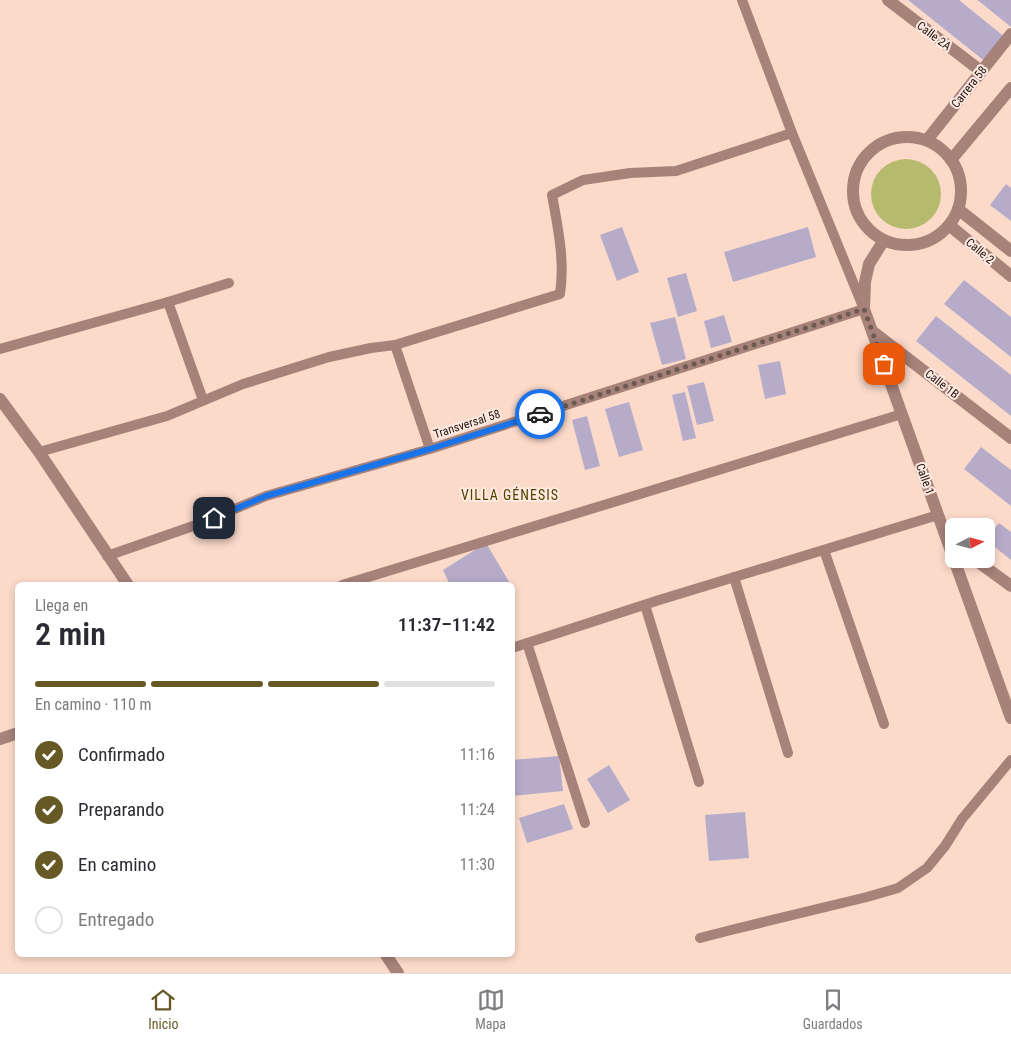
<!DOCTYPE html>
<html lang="es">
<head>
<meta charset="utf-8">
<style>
	:root { --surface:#fff; --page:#f7f7f7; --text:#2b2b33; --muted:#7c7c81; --line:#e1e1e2; --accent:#665926 }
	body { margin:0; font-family:"Roboto Condensed",sans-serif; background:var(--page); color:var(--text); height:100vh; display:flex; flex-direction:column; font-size:19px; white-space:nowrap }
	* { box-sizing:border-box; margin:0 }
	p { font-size:16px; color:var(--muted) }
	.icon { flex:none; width:28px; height:28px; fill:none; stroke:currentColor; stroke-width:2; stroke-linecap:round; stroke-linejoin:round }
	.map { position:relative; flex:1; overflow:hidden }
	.side { position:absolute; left:15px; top:582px; width:500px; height:375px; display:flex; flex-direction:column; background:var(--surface); border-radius:8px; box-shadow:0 2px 8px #0003 }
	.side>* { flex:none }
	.needle { width:32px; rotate:84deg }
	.tools { position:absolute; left:945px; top:518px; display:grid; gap:10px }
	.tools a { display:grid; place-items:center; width:50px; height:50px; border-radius:8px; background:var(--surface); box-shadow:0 2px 8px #0003; font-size:25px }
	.pin { position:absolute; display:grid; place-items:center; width:42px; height:42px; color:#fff; margin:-21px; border-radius:10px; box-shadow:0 2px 8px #0006 }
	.courier { position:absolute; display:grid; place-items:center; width:50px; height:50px; margin:-25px; border:4px solid #1a73e8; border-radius:50%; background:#fff; color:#222; box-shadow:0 1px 6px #0007 }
	.summary em { font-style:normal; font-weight:600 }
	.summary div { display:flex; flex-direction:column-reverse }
	.summary { display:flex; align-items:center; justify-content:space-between; height:85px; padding:0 20px }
	h1 { font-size:32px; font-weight:600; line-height:38px }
	.bar { display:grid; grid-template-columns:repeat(4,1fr); gap:8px 5px; align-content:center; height:60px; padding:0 20px }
	.bar i { height:6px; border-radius:4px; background:var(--line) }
	.bar .current { background:var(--accent) }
	.bar p { grid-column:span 4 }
	ol { padding:0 20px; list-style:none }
	li { display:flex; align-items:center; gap:15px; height:55px }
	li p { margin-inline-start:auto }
	li .icon { padding:5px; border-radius:50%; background:var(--accent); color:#fff; stroke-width:4 }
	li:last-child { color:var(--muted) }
	li i { width:28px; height:28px; border:2px solid var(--line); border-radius:50% }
	.tab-bar { display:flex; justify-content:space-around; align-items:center; height:70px; border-top:1px solid var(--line); background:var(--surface); font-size:14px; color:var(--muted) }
	.tab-bar a { display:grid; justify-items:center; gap:2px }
	.tab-bar .current { color:var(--accent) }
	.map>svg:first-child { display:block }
</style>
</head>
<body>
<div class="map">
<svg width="1011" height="973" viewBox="0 0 1011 973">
	<rect width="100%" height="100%" fill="#fbdaca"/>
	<circle fill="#b6ba6d" cx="906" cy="194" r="35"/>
	<g fill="#b6acca">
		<path d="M908 0H959L1006 38 987 63Z"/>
		<path d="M977 0H1011V27L980 2Z"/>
		<path d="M1006 184 1011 188V221L990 205Z"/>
		<path d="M622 227 639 272 617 281 600 235Z"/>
		<path d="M808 227 816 257 733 282 724 252Z"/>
		<path d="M686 273 697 311 678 317 667 278Z"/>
		<path d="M964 280 1011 317V357L944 304Z"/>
		<path d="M724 315 732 342 711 348 704 321Z"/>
		<path d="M936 316 1011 375V416L916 341Z"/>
		<path d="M675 317 686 359 662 365 650 323Z"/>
		<path d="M780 361 786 394 765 399 758 365Z"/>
		<path d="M704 382 714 421 697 425 687 386Z"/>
		<path d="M685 392 696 438 683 441 672 395Z"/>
		<path d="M629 402 643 450 619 457 605 409Z"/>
		<path d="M587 416 600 466 585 470 572 420Z"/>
		<path d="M981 447 1011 470V506L964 469Z"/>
		<path d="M999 523 1011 532V560L986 540Z"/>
		<path d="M486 543 511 585H450L443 570Z"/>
		<path d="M559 756 563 791 512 796V760Z"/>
		<path d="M609 765 630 800 608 813 587 779Z"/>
		<path d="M564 804 573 829 527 843 519 818Z"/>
		<path d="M745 812 749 858 709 861 705 815Z"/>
	</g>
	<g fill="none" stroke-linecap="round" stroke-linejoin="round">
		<g stroke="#a68279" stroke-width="10">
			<path d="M168 302 203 400"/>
			<path d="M395 345 430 449"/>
			<path d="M0 349 168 302 229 283"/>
			<path d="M39 452 167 416 243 384 329 357 371 348 395 345 560 294C565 261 558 228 552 195L583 180 630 173 676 171 792 133"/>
			<path d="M824 550 884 724"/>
			<path d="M107 556 196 525 266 496 430 449 864 309 792 133 742 0"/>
			<path d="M734 577 788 753"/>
			<path d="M342 585 902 414"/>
			<path d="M645 605 699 782"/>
			<path d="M527 643 585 823"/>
			<path d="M512 648 656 601 938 515"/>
			<path d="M700 938 731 930 867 897 898 888 927 868 945 846 962 819 1011 760"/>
		</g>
		<g stroke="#a68279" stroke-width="12">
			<path d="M888 0 981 71"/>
			<circle cx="907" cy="191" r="54"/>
			<path d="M927 140 1011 34"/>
			<path d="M951 160 1011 88"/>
			<path d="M958 209 1011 251"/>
			<path d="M949 225 1011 276"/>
			<path d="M884 240 869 264 865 282 864 309 1011 718"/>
			<path d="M872 331 1011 438"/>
			<path d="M0 399 39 452 128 585"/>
			<path d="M974 559 1011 586"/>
			<path d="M0 739 18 733"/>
			<path d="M386 955 398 973"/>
		</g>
	</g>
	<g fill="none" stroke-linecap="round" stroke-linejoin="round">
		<path stroke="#6c5950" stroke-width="5" stroke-dasharray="0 9" d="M540 414 864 309 884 364"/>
		<path stroke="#1a73e8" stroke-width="6" d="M214 518 266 496 430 449 540 414"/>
	</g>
	<g text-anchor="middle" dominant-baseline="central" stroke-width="4" stroke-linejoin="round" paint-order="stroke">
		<g font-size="12" fill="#1f140e" stroke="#ffeae1">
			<text transform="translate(934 36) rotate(37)">Calle 2A</text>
			<text transform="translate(969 87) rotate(-52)">Carrera 58</text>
			<text transform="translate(980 251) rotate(40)">Calle 2</text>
			<text transform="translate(942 384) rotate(38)">Calle 1B</text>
			<text transform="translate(467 424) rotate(-18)">Transversal 58</text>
			<text transform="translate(925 479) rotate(70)">Calle 1</text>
		</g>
		<g font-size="14" letter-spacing="1" fill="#524300" stroke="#ffeae1">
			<text x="510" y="495">VILLA GÉNESIS</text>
		</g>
	</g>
</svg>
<div class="tools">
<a><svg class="needle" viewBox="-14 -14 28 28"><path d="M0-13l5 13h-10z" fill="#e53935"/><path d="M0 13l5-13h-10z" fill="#7c7c81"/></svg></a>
</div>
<div class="pin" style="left:884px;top:364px;background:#ea580c"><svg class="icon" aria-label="bag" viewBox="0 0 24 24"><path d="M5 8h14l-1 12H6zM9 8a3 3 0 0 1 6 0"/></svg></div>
<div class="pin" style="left:214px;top:518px;background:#1f2937"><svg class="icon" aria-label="home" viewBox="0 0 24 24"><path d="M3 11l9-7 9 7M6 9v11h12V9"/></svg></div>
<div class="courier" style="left:540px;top:414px"><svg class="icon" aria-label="car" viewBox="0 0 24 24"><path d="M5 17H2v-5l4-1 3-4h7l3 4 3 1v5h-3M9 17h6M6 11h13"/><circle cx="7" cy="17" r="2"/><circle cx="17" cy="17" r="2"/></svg></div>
<section class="side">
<div class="summary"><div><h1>2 min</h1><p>Llega en</p></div><em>11:37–11:42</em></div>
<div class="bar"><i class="current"></i><i class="current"></i><i class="current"></i><i></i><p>En camino · 110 m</p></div>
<ol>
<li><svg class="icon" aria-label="check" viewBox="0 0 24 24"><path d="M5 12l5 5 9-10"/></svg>Confirmado<p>11:16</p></li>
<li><svg class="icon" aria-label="check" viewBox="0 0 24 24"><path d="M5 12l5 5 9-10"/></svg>Preparando<p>11:24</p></li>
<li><svg class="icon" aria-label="check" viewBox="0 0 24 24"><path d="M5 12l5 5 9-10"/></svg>En camino<p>11:30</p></li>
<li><i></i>Entregado</li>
</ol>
</section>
</div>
<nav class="tab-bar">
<a class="current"><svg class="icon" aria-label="home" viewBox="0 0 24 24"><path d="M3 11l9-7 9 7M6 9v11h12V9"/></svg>Inicio</a>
<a><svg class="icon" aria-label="map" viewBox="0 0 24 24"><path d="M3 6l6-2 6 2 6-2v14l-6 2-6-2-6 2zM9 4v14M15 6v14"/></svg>Mapa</a>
<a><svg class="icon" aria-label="saved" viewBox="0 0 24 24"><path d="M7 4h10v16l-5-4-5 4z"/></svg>Guardados</a>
</nav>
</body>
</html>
